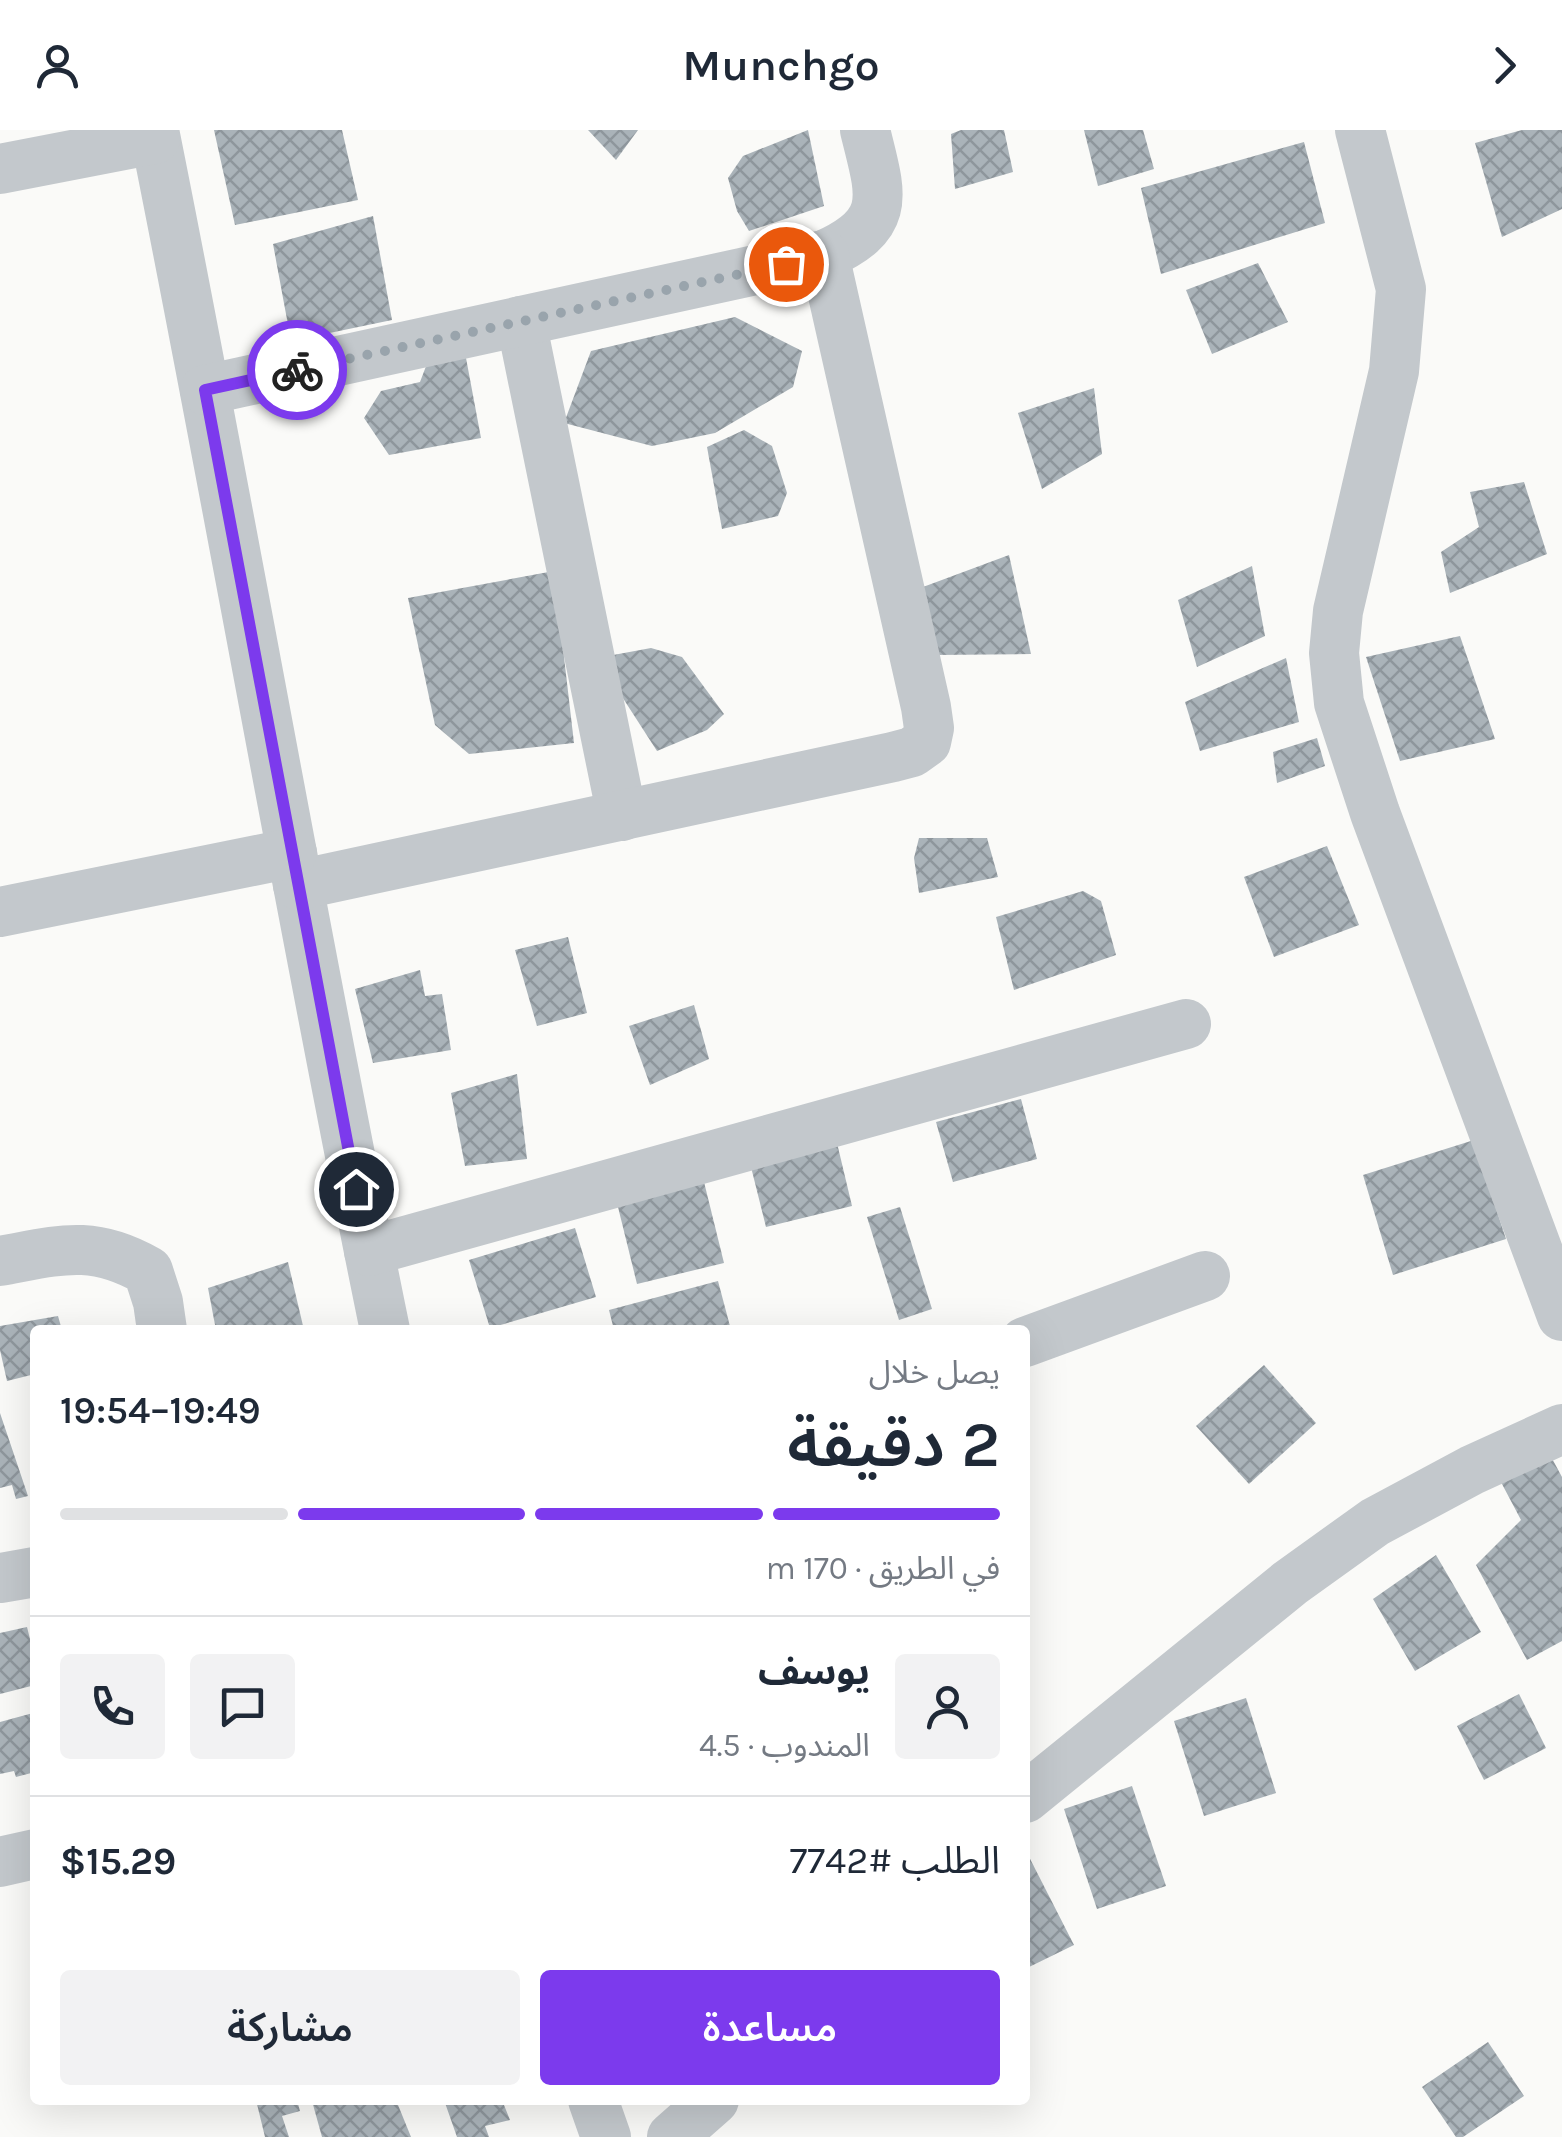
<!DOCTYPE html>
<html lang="ar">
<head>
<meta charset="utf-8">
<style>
	:root { --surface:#fff; --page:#f2f2f3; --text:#1f2937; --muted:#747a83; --line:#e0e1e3; --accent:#7c3aed }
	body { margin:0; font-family:Karla,"Noto Sans Arabic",sans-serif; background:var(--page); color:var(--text); direction:rtl; height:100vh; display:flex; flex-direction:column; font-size:38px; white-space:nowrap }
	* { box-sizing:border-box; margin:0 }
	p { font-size:32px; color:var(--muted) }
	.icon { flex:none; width:55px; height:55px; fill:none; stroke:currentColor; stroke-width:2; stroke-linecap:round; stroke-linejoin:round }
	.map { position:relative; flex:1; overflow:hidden; direction:ltr }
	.drawer { position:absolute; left:30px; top:1195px; width:1000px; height:780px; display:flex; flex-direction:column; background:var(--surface); border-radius:10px; box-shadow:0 10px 40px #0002; direction:rtl }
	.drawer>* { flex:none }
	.pin { position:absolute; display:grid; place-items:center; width:85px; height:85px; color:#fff; margin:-42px; border:5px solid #fff; border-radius:50%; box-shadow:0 2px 10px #0007 }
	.courier { position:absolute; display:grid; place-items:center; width:100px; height:100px; margin:-50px; border:8px solid #7c3aed; border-radius:50%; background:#fff; color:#222; box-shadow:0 2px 12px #0007 }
	.headline em { font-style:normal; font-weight:600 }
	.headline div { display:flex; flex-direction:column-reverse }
	.headline { display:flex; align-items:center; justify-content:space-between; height:170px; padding:0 30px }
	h1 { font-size:65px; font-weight:600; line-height:75px }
	.bar { display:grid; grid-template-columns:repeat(4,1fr); gap:15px 10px; align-content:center; height:120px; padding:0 30px }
	.bar i { height:12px; border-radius:8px; background:var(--line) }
	.bar .on { background:var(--accent) }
	.bar p { grid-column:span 4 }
	.line { display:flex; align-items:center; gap:25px; padding:0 30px; border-top:2px solid var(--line) }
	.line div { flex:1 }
	.round { display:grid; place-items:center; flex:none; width:105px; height:105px; border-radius:10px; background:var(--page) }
	.cta { display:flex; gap:20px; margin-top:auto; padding:20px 30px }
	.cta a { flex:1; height:115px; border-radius:10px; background:var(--accent); color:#fff; font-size:40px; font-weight:600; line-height:115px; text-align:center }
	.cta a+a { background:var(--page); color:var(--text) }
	header { display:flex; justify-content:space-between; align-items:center; height:130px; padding:0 30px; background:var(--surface); font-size:45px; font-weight:600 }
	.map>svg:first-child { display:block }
</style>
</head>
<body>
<header><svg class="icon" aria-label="forward" viewBox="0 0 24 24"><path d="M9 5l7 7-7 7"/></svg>Munchgo<svg class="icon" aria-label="person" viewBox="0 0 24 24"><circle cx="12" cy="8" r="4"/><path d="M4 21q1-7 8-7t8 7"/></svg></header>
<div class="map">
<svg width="1562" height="2007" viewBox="0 0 1562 2007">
	<defs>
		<pattern id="building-cross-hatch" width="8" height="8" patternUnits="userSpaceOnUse" patternTransform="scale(2.5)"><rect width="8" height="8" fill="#aab3b9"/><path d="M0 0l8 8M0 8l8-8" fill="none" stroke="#8e969c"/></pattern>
	</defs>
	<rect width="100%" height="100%" fill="#fafaf8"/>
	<g fill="url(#building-cross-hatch)">
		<path d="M214 0H342L358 70 235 95Z"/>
		<path d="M588 0H638L616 30Z"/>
		<path d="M808 0 824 76 749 101 737 81 728 48 743 26Z"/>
		<path d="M961 0H1004L1013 42 955 59 951 4Z"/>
		<path d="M1084 0H1143L1154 39 1098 56Z"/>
		<path d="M1522 0H1562V79L1502 107 1475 13Z"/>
		<path d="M1304 12 1325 93 1161 144 1141 58Z"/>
		<path d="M373 86 392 190 291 211 273 114Z"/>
		<path d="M1258 133 1288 192 1212 224 1186 160Z"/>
		<path d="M735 187 802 221 793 257 715 303 652 316 564 293 591 221Z"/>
		<path d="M466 228 481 308 389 325 364 288 381 261 420 252 428 231Z"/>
		<path d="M1094 258 1102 324 1042 359 1018 283Z"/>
		<path d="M744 300 772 316 787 363 778 386 722 399 707 317Z"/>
		<path d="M1524 352 1547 424 1450 463 1441 422 1479 397 1470 362Z"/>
		<path d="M1009 425 1031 524 935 525 923 457Z"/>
		<path d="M1252 436 1265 506 1197 537 1178 470Z"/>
		<path d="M554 441 574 613 469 624 435 595 408 468Z"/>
		<path d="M1460 506 1495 609 1400 631 1366 527Z"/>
		<path d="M651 518 682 527 724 584 707 600 657 621 597 528Z"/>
		<path d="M1286 528 1299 592 1200 621 1185 572Z"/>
		<path d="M1317 608 1325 636 1277 653 1273 622Z"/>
		<path d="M919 708H987L998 747 919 763 914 728Z"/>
		<path d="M1327 716 1359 795 1274 827 1244 747Z"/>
		<path d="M1083 761 1101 771 1116 825 1014 860 996 787Z"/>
		<path d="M568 807 587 883 537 896 515 820Z"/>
		<path d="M420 840 425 866 442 864 451 920 373 933 355 859Z"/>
		<path d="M694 875 709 929 650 955 629 896Z"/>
		<path d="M517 944 527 1029 465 1036 451 963Z"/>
		<path d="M1021 969 1037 1029 953 1052 936 992Z"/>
		<path d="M1474 1010 1506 1109 1393 1145 1363 1045Z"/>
		<path d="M837 1013 852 1076 766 1097 750 1033Z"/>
		<path d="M704 1052 724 1133 637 1154 617 1073Z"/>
		<path d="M900 1077 932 1179 899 1190 867 1087Z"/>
		<path d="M575 1098 596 1167 490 1198 469 1130Z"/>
		<path d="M288 1132 304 1200H216L208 1158Z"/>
		<path d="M718 1151 731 1200H614L609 1180Z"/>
		<path d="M58 1186 62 1200H35V1244L7 1251 0 1220V1196Z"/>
		<path d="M1264 1235 1316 1293 1249 1354 1196 1296Z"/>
		<path d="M0 1283 28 1366 16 1369 12 1355 0 1358Z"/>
		<path d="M1542 1310 1562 1347V1511L1527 1530 1476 1435 1521 1390 1493 1337Z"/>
		<path d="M1436 1425 1481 1502 1415 1541 1373 1469Z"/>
		<path d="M27 1497 35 1529V1555L0 1564V1503Z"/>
		<path d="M1519 1564 1546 1618 1484 1650 1457 1596Z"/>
		<path d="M1246 1568 1276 1663 1204 1686 1174 1591Z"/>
		<path d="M33 1583 35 1642 16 1647 14 1641 0 1644V1592Z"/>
		<path d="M1132 1656 1166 1756 1097 1779 1064 1679Z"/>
		<path d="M1025 1719 1074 1815 1025 1839Z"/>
		<path d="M1488 1912 1524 1966 1463 2007H1456L1422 1957Z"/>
		<path d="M256 1970H297L300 1981 282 1986 289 2007H265Z"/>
		<path d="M317 1970H396L411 2007H322L312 1971Z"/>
		<path d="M444 1970H502L510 1990 485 1996 489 2007H457Z"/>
	</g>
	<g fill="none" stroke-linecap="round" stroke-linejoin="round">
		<g stroke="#c3c8cc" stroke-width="50">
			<path d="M154 0C234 399 303 801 385 1200"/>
			<path d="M1360 0 1401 159 1394 241 1338 481 1334 523 1339 573 1375 683 1562 1186"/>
			<path d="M0 39 155 9"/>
			<path d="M521 191 622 686"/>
			<path d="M205 260 824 125C894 94 881 65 865 0"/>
			<path d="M298 755 893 627 912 622 926 612 929 598 926 577 824 125"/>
			<path d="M0 782 292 723"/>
			<path d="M369 1121 1186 894"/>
			<path d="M0 1131C60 1120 92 1109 148 1141L158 1172 162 1200"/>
			<path d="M1025 1212 1205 1146"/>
			<path d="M0 1448 35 1442"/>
			<path d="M1025 1668 1290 1453 1375 1392 1472 1340 1562 1299"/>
			<path d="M0 1732 35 1724"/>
			<path d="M593 1970 606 2007"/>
			<path d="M672 2007 714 1970"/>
		</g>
	</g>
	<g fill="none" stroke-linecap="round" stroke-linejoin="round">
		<path stroke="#99a4ac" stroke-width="10" stroke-dasharray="0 18" d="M297 240 786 134"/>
		<path stroke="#7c3aed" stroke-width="12" d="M297 240 205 260 356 1059"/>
	</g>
</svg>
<div class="pin" style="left:786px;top:134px;background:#ea580c"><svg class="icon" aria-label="bag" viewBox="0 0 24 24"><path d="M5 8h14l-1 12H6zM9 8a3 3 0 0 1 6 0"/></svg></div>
<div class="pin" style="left:356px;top:1059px;background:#1f2937"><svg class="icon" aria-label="home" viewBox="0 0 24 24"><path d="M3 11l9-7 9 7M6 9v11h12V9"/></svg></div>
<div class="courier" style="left:297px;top:240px"><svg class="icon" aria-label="bike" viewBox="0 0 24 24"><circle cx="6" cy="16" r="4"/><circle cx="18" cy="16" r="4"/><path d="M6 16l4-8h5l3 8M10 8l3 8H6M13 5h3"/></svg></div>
<section class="drawer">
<div class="headline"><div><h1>2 دقيقة</h1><p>يصل خلال</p></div><em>19:49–19:54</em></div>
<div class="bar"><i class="on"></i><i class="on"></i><i class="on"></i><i></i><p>في الطريق · 170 m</p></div>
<div class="line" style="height:180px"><a class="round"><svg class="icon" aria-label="person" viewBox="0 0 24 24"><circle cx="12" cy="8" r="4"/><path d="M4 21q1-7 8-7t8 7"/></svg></a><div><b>يوسف</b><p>المندوب · 4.5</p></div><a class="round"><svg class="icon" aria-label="chat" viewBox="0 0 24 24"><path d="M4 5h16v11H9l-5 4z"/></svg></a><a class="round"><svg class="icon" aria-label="phone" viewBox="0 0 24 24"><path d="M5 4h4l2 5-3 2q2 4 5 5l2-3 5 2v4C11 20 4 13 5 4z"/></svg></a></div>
<div class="line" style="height:130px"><div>الطلب #7742</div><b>$15.29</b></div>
<div class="cta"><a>مساعدة</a><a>مشاركة</a></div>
</section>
</div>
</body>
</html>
